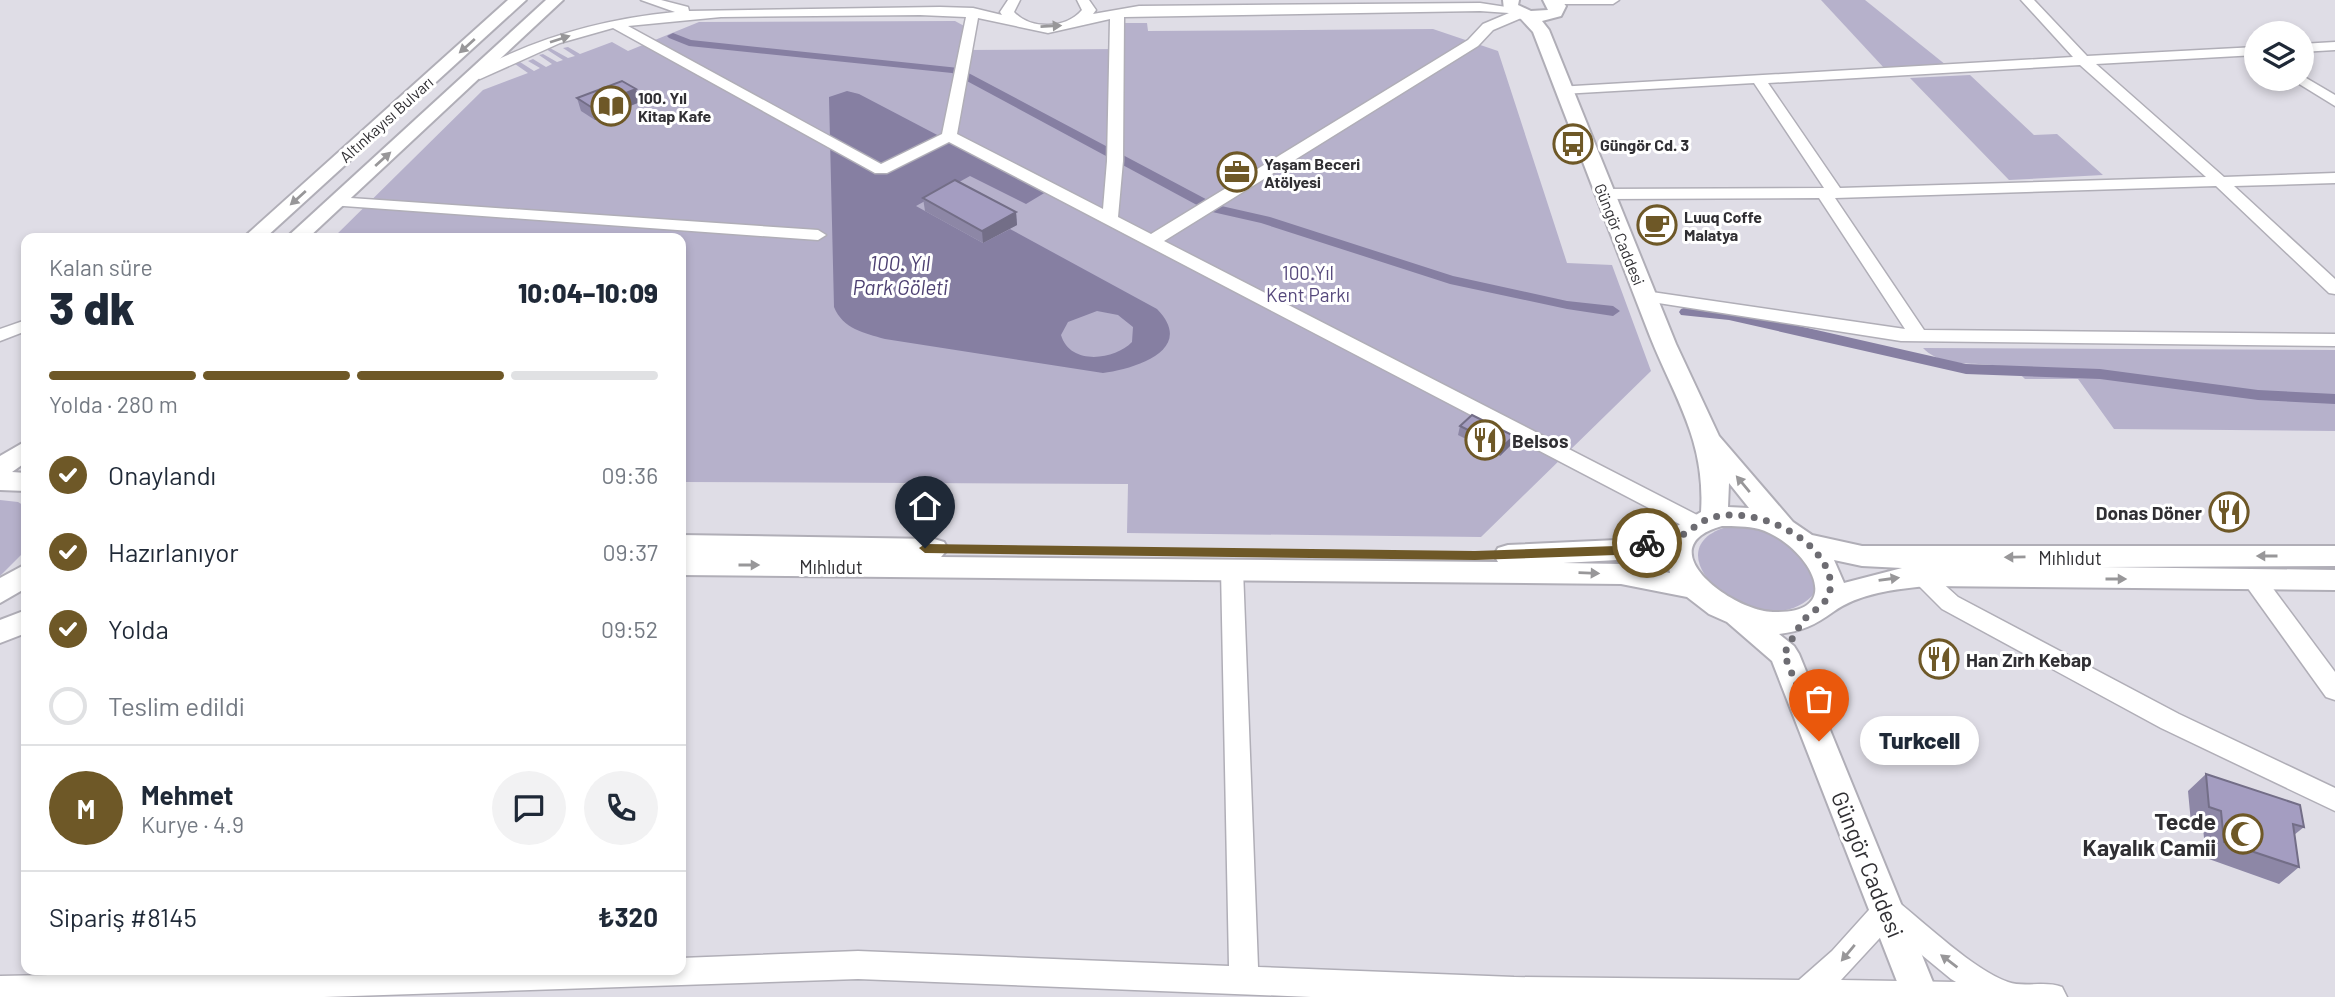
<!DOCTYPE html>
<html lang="tr">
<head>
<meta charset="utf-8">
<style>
	:root { --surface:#fff; --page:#f2f2f3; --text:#1f2937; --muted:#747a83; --line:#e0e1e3; --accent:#6e5827 }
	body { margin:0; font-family:Barlow,sans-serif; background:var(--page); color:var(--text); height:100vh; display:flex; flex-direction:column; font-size:26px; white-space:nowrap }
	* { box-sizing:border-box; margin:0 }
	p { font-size:23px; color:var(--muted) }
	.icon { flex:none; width:38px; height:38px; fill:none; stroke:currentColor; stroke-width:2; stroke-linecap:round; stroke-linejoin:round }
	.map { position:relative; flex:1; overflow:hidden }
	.drawer { position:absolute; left:21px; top:233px; width:665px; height:742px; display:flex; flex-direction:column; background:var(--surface); border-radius:14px; box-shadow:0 4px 10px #0003 }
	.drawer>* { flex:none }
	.buttons { position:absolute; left:2244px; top:21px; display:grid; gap:14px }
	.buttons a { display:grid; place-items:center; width:70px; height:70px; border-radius:50%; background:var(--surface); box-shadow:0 4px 10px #0003; font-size:35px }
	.pin { position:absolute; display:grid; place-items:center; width:60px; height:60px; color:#fff; margin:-72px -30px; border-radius:50% 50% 50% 0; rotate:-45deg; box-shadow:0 0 7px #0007 }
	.pin .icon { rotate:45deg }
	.courier { position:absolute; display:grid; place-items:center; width:70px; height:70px; margin:-35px; border:5px solid #6e5827; border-radius:50%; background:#fff; color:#222; box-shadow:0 2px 9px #0007 }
	.bubble { position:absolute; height:49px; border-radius:24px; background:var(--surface); box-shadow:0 4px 10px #0003; font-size:23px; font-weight:800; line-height:49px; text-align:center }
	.summary em { font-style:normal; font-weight:800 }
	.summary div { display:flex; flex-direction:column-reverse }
	.summary { display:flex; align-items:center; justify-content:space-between; height:119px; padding:0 28px }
	h1 { font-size:46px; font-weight:800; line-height:52px }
	.bar { display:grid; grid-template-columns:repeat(4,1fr); gap:10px 7px; align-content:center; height:84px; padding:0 28px }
	.bar i { height:9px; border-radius:5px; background:var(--line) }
	.bar .active { background:var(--accent) }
	.bar p { grid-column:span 4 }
	.line { display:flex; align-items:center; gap:18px; padding:0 28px; border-top:2px solid var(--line) }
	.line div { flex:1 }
	.round { display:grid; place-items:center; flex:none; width:74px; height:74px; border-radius:37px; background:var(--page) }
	ol { padding:0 28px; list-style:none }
	li { display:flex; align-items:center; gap:21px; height:77px }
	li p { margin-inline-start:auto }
	li .icon { padding:7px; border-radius:50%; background:var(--accent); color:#fff; stroke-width:4 }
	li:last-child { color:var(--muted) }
	li i { width:38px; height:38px; border:4px solid var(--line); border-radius:50% }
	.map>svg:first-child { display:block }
</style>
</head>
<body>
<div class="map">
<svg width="2335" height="997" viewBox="0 0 2335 997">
	<rect width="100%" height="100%" fill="#dfdde6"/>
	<g fill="#b6b1cb">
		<path d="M1821 0H1865L1946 65 1885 69Z"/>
		<path d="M955 21 966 27 962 50 1121 49 1123 23H1147L1148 31 1433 29 1498 51 1567 263 1612 265 1651 371 1481 537 1127 533 1128 484 681 482V238H333L483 90 528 73 515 64 520 62 534 71 540 68 528 61 533 59 546 67 552 64 539 55 543 54 557 62 563 60 546 49 550 48 568 58 575 56 563 48 568 47 580 54 612 42 628 51 699 22Z"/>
		<path d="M1970 75 2034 135 2057 134 2103 175 2009 180 1910 78Z"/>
		<path d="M1923 348 2335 350V431L2114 429 2078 379H2025C2001 352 1950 376 1923 348Z"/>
		<path d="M0 500 18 502 26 507V550L0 576Z"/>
		<path d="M1730 526C1770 526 1785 538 1813 564L1816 592C1763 654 1640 549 1730 526Z"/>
	</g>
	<path fill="#867fa2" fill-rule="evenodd" d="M847 91 859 94 1046 192 1026 204 970 176 916 206 983 243 1010 229 1157 309C1197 350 1134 369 1103 373L885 339C864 333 843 329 834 307L829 97ZM1097 311 1118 315 1133 327 1132 342C1115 360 1070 366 1061 335L1068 322Z"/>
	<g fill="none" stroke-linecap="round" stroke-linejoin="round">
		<g fill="#867fa2" fill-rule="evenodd">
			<path d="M673 33 691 40 959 68 1217 205 1270 217 1453 276 1567 301 1613 306 1620 311 1613 316 1567 309 1450 284 1261 223 1208 211 952 73 689 46 669 38 667 36Z"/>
			<path d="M1686 307 1729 310 1966 364 2100 369 2258 390 2335 394V404L2258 400 2100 379 1966 374 1729 320 1681 315 1679 312 1681 309Z"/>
		</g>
		<g stroke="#b0aeb7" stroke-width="3">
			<g id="minor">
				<path d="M641 0H661L688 7 689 11 940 7 973 8 1002 15 1000 12 1008 0H1020L1014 12C1031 30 1066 29 1082 10L1077 0H1089L1096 10 1093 14 1139 6 1480 3 1526 10V16L1493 30 1478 46 1164 241 1703 518 1706 523 1703 528H1687L949 142 887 173H875L613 28 560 43 480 79 468 76C476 68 490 63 501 58 557 32 614 18 675 12ZM1480 11 1509 13 1483 24 1468 40 1151 234 1118 217 1123 161 1124 17ZM920 15 966 17 942 134 881 164 628 26 721 17ZM978 18 1048 33 1110 19 1107 161 1103 209 957 134Z"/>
				<path d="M1548 0H1619L1613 4H1554Z"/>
				<path d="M2021 0H2034L2087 56 2256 47V55L2096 64 2224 177 2335 173V183L2234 186 2335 279V294L2329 293 2216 186 1835 198 1924 330 2335 334V346L1901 341 1639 300 1636 296 1645 291 1905 329 1819 198 1605 199 1597 194 1605 189 1824 188 1754 83 1562 94 1557 93V87L2073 57ZM2080 65 2206 177 1840 188 1768 83Z"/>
				<path d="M2335 42V50L2301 52V44Z"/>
				<path d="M2301 75 2335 95V106L2296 82 2294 79H2301Z"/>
				<path d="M336 197 818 230 826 235 818 240 330 205 328 202Z"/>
				<path d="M26 320V331L0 341V329Z"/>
				<path d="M1232 561 1240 563 1243 569 1258 967 1514 977 1799 980 1832 951 1877 901 1887 897 1897 901C1926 924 1974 970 2008 982 2025 988 2045 980 2062 987L2067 997H1311L858 979 324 997H0V976L296 970H681V958L858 951 1229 966 1221 569 1224 563ZM1889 928 1951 979 1956 982 1841 980Z"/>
				<path d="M1920 568 1928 570 1958 597 2179 714 2335 788V811L2161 728 1942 609 1909 576 1912 570Z"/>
				<path d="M2255 573 2263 575 2335 672V700L2326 697 2247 587 2244 581 2247 575Z"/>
			</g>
		</g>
		<g stroke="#b0aeb7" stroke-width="4">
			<g id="major">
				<path d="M508 0H526L265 238H243Z"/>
				<path d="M546 0H563L308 238H286Z"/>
				<path d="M1503 0H1519L1518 5 1531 11 1548 10 1543 0H1561L1566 6 1561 16 1542 21 1549 30 1676 344 1719 436 1793 522 1812 535 1862 546H2335V566L2100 567 2335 570V590L1927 586C1896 589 1859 593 1833 612 1815 625 1802 631 1779 634L1794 646 1799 654 1939 997H1903L1772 661 1727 622 1709 614 1687 597 1621 584 681 575V535L934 539 944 542 948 549 941 557 1498 562 1494 555 1498 548 1508 545 1617 540 1677 526 1701 512C1706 437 1671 393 1646 326 1608 228 1571 130 1533 32L1521 19 1504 10ZM1729 483 1749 508 1728 507ZM1722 526C1734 526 1747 526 1759 529 1806 543 1851 615 1773 612 1732 611 1646 547 1722 526ZM1665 549 1670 573 1621 564 1563 563 1617 560ZM1834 560 1862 566 1902 568 1844 583Z"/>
				<path d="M26 441V462L12 472 26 473V491L0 490V456Z"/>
				<path d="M26 564V588L0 603V578Z"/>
				<path d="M26 610V633L0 643V620Z"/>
			</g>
		</g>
		<use href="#minor" fill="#fff" fill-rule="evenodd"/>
		<use href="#major" fill="#fff" fill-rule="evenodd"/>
	</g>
	<g fill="#8d87a6">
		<path d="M577 98 640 102 595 120 581 111Z"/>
		<path d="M923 198 1016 212 1017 225 983 243 925 211Z"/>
		<path d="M1460 426 1512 444 1500 456 1458 435Z"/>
		<path d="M2206 774 2304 827 2294 835 2299 867 2279 884 2206 858 2203 828 2191 823 2188 791Z"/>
	</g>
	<g fill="#736e87">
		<path d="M636 89 640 102 595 120 591 107Z"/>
		<path d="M1016 212 1017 225 983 243 982 231Z"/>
		<path d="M1514 436 1512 444 1500 456 1502 447Z"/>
	</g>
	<g fill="#a49dc1" stroke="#736e87" stroke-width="2">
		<path d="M622 81 636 89 591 107 577 98Z"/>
		<path d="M955 180 1016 212 982 231 923 198Z"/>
		<path d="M1472 415 1514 436 1502 447 1460 426Z"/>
		<path d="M2206 774 2300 805 2304 827 2293 824 2299 867 2224 842 2221 811 2209 807Z"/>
	</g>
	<defs><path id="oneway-solid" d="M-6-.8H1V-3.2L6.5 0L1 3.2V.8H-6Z" transform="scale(1.75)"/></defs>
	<g fill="#989799">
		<use href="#oneway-solid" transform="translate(1051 26) rotate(-3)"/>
		<use href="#oneway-solid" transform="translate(560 39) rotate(-18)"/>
		<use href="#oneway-solid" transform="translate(467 46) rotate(138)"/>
		<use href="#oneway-solid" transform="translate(383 159) rotate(-42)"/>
		<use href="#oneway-solid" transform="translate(298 198) rotate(138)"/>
		<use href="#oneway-solid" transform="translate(1743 484) rotate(-130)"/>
		<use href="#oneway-solid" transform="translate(2267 556) rotate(180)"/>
		<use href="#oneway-solid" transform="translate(2015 557) rotate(179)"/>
		<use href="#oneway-solid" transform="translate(749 565)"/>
		<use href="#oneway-solid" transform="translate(1589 573) rotate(2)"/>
		<use href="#oneway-solid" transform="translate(1889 579) rotate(-8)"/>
		<use href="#oneway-solid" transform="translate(2116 579)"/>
		<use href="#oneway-solid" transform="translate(1848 953) rotate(130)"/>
		<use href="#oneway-solid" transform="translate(1949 961) rotate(-143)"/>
	</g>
	<path fill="#6e5827" d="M1647 539 1651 540V546L1616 555 1475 560 925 553 919 548 925 544 1475 551 1616 546Z"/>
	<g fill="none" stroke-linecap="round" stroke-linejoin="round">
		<path stroke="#6d6c72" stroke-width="7" stroke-dasharray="0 12.6" d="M1647 543C1658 541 1674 540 1684 534 1694 528 1699 522 1711 518 1744 508 1787 524 1811 547 1822 558 1833 574 1830 590 1826 608 1812 609 1803 621 1796 631 1790 643 1784 654L1819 741"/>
	</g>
	<defs>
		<g id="library-ring" transform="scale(2.0125)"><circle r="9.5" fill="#fff" stroke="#6e5827" stroke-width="1.5"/><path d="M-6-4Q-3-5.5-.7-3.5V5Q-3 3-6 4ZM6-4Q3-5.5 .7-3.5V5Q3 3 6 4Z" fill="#6e5827"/></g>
		<g id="bus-ring" transform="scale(2.0125)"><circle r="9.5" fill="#fff" stroke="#6e5827" stroke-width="1.5"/><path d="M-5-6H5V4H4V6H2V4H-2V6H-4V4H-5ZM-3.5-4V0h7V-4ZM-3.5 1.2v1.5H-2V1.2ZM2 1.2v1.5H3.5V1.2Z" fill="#6e5827"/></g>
		<g id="office-ring" transform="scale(2.0125)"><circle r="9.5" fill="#fff" stroke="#6e5827" stroke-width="1.5"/><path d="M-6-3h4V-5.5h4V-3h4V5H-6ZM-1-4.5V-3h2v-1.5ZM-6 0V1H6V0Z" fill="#6e5827"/></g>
		<g id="cafe-ring" transform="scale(2.0125)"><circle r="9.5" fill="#fff" stroke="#6e5827" stroke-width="1.5"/><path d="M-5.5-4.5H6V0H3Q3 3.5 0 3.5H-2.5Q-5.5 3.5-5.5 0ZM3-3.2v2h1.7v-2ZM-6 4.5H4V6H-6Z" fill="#6e5827"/></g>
		<g id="restaurant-ring" transform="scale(2.0125)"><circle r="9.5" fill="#fff" stroke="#6e5827" stroke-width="1.5"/><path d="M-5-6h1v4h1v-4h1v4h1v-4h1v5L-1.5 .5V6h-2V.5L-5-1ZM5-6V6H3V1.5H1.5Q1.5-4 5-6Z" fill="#6e5827"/></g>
		<g id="mosque-ring" transform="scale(2.0125)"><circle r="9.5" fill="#fff" stroke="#6e5827" stroke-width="1.5"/><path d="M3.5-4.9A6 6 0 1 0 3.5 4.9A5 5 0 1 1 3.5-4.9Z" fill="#6e5827"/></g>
	</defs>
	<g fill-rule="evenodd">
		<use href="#library-ring" x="611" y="106"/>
		<use href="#bus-ring" x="1573" y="144"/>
		<use href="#office-ring" x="1237" y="172"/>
		<use href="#cafe-ring" x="1657" y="225"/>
		<use href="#restaurant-ring" x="1485" y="440"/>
		<use href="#restaurant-ring" x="2229" y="512"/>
		<use href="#restaurant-ring" x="1939" y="659"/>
		<use href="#mosque-ring" x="2243" y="834"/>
	</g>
	<g text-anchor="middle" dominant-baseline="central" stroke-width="6" stroke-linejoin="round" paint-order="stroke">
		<g font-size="16" font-weight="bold" fill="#302f33" stroke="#fff" text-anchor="start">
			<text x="638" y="97">100. Yıl<tspan x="638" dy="18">Kitap Kafe</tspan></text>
			<text x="1600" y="144">Güngör Cd. 3</text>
			<text x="1264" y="163">Yaşam Beceri<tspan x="1264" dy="18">Atölyesi</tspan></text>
			<text x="1684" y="216">Luuq Coffe<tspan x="1684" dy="18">Malatya</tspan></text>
		</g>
		<g font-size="16" fill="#302f33" stroke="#fff">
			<text transform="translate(386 119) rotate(-42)">Altınkayısı Bulvarı</text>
			<text transform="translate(1620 234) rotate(68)">Güngör Caddesi</text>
		</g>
		<g font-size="19" fill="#56497c" stroke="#fff">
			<text x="1308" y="272">100.Yıl<tspan x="1308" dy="22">Kent Parkı</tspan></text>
		</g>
		<g font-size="19" font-weight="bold" fill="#302f33" stroke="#fff" text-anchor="start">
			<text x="1512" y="440">Belsos</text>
			<text x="2202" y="512" text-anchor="end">Donas Döner</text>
			<text x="1966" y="659">Han Zırh Kebap</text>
		</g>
		<g font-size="19" fill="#302f33" stroke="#fff">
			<text x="2070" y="557">Mıhlıdut</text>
			<text x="831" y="566">Mıhlıdut</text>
		</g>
		<g font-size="21" font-style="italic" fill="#4d4072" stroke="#fff">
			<text x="900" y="262">100. Yıl<tspan x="900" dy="24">Park Göleti</tspan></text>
		</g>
		<g font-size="23" font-weight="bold" fill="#302f33" stroke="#fff" text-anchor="end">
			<text x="2216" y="821">Tecde<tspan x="2216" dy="26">Kayalık Camii</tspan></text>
		</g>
		<g font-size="23" fill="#302f33" stroke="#fff">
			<text transform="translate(1868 864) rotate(68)">Güngör Caddesi</text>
		</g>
	</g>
</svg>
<div class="buttons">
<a><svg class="icon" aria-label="layers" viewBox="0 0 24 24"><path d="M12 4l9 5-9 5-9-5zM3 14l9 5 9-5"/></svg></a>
</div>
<div class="pin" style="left:1819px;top:741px;background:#ea580c"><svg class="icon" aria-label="bag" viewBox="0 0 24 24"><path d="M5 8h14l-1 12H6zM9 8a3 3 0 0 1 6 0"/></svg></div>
<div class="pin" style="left:925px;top:548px;background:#1f2937"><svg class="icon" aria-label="home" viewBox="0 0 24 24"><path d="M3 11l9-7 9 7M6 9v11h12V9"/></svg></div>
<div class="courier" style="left:1647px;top:543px"><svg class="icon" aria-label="bike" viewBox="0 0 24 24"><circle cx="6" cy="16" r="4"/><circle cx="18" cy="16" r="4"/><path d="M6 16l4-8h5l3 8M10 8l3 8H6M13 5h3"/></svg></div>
<div class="bubble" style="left:1860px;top:716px;width:119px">Turkcell</div>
<section class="drawer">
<div class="summary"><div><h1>3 dk</h1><p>Kalan süre</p></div><em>10:04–10:09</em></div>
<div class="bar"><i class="active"></i><i class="active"></i><i class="active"></i><i></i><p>Yolda · 280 m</p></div>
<ol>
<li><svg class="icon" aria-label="check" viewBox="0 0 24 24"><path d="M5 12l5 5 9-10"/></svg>Onaylandı<p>09:36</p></li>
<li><svg class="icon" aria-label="check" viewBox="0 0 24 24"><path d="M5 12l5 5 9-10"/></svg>Hazırlanıyor<p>09:37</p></li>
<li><svg class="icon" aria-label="check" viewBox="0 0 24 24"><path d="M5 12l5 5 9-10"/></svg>Yolda<p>09:52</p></li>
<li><i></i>Teslim edildi</li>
</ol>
<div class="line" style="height:126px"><b class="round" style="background:var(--accent);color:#fff">M</b><div><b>Mehmet</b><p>Kurye · 4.9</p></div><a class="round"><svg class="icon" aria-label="chat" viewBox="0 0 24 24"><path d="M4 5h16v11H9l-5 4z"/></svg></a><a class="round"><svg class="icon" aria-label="phone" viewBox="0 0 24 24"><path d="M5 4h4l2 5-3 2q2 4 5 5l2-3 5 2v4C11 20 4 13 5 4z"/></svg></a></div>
<div class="line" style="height:91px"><div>Sipariş #8145</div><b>₺320</b></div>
</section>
</div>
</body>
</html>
